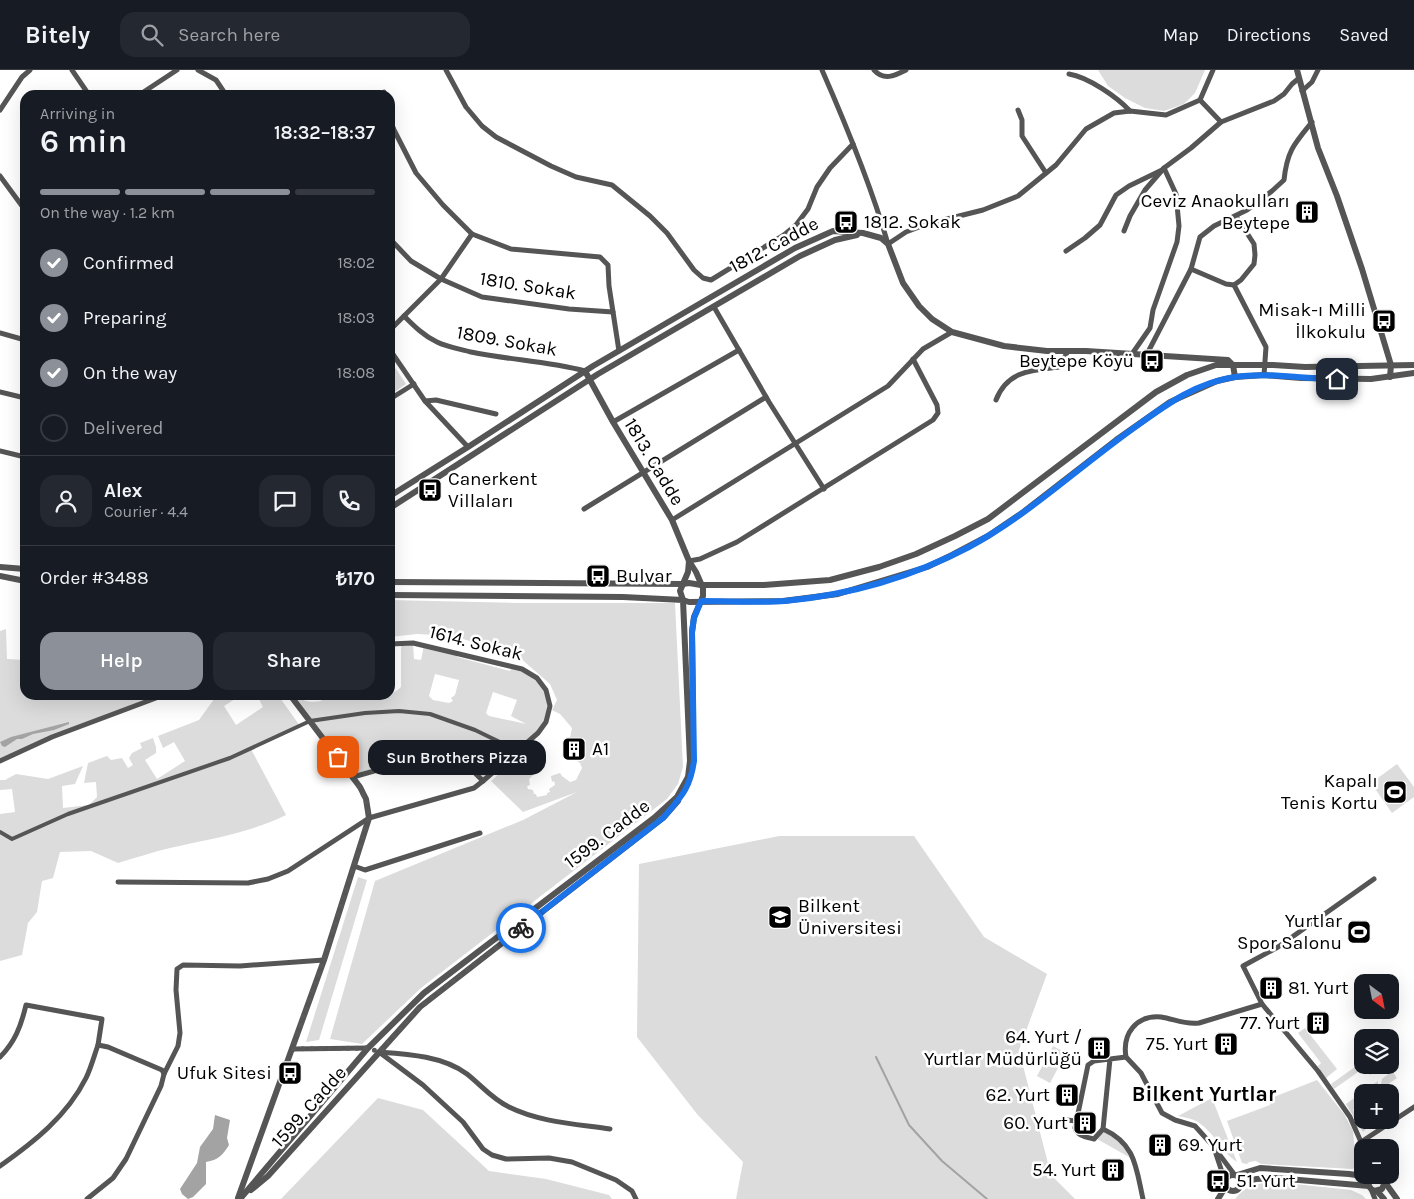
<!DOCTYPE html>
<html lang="en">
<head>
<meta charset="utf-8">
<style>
	:root { --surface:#171b24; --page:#242831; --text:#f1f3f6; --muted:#9ea1a6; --line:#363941; --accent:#8c9099 }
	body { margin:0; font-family:Karla,sans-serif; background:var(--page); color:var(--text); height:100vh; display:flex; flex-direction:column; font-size:19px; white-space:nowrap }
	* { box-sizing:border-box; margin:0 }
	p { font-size:16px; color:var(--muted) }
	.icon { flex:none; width:28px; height:28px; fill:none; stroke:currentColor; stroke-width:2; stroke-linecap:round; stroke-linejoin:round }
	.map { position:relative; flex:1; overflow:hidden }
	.panel { position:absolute; left:20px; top:20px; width:375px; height:610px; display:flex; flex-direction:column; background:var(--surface); border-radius:15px; box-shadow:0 5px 20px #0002 }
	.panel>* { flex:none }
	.needle { width:32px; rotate:148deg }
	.controls { position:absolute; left:1354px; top:904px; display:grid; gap:10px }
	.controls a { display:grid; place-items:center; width:45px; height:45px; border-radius:10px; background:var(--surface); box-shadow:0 5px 20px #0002; font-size:25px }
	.pin { position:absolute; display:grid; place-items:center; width:42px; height:42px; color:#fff; margin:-21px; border-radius:10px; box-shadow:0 2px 8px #0006 }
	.courier { position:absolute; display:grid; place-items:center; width:50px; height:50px; margin:-25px; border:4px solid #1a73e8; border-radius:50%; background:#fff; color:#222; box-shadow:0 1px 6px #0007 }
	.bubble { position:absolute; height:35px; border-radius:15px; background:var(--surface); box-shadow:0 5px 20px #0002; font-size:16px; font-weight:600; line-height:35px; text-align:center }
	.head em { font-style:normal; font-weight:600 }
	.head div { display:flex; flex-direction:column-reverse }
	.head { display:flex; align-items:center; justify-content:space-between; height:85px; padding:0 20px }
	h1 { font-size:32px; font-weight:600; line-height:38px }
	.bar { display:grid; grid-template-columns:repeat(4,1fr); gap:8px 5px; align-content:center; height:60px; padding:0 20px }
	.bar i { height:6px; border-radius:4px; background:var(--line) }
	.bar .current { background:var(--accent) }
	.bar p { grid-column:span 4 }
	.line { display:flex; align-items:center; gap:12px; padding:0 20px; border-top:1px solid var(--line) }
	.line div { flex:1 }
	.round { display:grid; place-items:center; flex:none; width:52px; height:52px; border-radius:15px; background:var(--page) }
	ol { padding:0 20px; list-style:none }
	li { display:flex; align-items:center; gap:15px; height:55px }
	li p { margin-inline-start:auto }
	li .icon { padding:5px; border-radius:50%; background:var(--accent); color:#fff; stroke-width:4 }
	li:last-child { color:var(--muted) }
	li i { width:28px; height:28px; border:2px solid var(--line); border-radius:50% }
	.button { display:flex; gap:10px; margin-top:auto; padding:10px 20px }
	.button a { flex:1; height:58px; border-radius:15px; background:var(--accent); color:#fff; font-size:20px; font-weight:600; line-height:58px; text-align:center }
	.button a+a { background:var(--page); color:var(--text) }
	header { display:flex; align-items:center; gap:30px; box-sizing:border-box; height:70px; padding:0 25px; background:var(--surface); border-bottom:1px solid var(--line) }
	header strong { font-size:24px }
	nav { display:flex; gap:28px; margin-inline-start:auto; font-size:18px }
	.search { width:350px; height:45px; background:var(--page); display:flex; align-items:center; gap:12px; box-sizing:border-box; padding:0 18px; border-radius:15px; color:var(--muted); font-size:19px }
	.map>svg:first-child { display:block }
</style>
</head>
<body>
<header>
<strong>Bitely</strong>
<div class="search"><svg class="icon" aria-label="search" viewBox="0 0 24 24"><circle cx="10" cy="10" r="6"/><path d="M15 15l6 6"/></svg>Search here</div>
<nav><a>Map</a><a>Directions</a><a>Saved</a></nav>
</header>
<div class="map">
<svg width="1414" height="1129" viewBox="0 0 1414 1129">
	<rect width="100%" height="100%" fill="#fff"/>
	<g fill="#dcdcdc" fill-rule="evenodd">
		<path d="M1098 0H1205L1195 23 1184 34 1164 41 1145 38 1125 28 1108 16Z"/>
		<path d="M390 290 406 314 390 325Z"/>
		<path d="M390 530 517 533H675L683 697 678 714 667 729 421 918 362 974 330 969 375 811 523 750 577 722 523 742 491 711 516 689 523 698H532L534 704 529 709 530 715 527 716 528 719 533 720 534 724H536L537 727 547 725V723L550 722 549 719 555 715 554 711 552 712 551 706 560 703 562 706 570 712 576 710 582 698 580 693 574 689V687H578V684L581 683 580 674H577L576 670 573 671 572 668H570L572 658 560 644 552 640 557 630 550 614 519 587 454 566 417 564 390 567Z"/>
		<path d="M6 559 7 589 25 590V625H162L52 667 0 691V561Z"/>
		<path d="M401 573H413L414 589 421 590 424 575 458 583 457 587 510 601 512 596 537 608 546 620 550 636 546 652 537 664 483 711 458 686 440 682 354 704 294 625H299V627C306 633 312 632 321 631L324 625H359L363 627 383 625V630C388 624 395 623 401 617ZM435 604 459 610 455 625 451 628 453 631 449 633 433 630 429 626ZM493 622 517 630 511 646 526 654 489 646 486 643Z"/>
		<path d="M217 625H232L235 629 224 636 236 655 263 637 257 625H278L300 656 251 679 286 745C250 763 209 769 170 778 153 782 135 788 118 793L91 781 60 782 53 808 42 811 37 842 28 853 22 885 0 891V744L15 742 12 719 0 720V710H5L16 704 48 709 83 696 75 714 62 716 63 738 89 735 97 727 96 712 84 713 88 693 107 686 111 690 122 688 128 698 133 695 129 688 132 683 142 678 140 673 153 668 156 677V683L145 690 157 709 185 691 174 672 163 678 158 666 199 650Z"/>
		<path d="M1397 694 1414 717V727L1392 743 1371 713Z"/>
		<path d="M779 766H914L984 867 1047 904 1019 980 1051 1105 1075 1129H736L743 1092 697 1044 637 967 639 794Z"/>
		<path d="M358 807 367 810 319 970 306 972Z"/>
		<path d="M1305 958 1337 999 1326 1008 1318 996 1321 993 1298 963Z"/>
		<path d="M1053 976 1066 983 1050 1013 1037 1006Z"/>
		<path d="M1362 992V995H1381L1382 996 1370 1005 1365 997 1334 1019 1331 1014Z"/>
		<path d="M1392 1001 1397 1008 1377 1022H1373L1381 1014 1382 1009Z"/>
		<path d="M1317 1010 1344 1044 1353 1061 1356 1095 1353 1099 1261 1094 1256 1091 1249 1092 1247 1094 1242 1093 1227 1051 1270 1035 1269 1029Z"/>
		<path d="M1378 1011V1014L1371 1022H1362V1032L1353 1040 1366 1059 1363 1062 1346 1034Z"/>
		<path d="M378 1028 423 1040 489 1101 546 1109 609 1125 612 1129H281Z"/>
		<path d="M1212 1028 1237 1092C1220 1081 1213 1059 1194 1050 1189 1048 1183 1047 1178 1046Z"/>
		<path d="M1103 1062C1116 1068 1123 1074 1129 1087L1097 1069Z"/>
		<path d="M1276 1112 1351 1120 1362 1125 1366 1129H1235C1246 1115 1259 1113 1276 1112Z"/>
	</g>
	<g fill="#a3a3a3">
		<path d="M69 652V654L54 660 33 664 22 669H17L5 677 2 676 0 672 11 667Z"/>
		<path d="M215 1045 230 1050 227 1068 229 1075C223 1085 218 1090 206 1092V1114L193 1127 188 1129 182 1124 180 1119 197 1093 200 1077 213 1059Z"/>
	</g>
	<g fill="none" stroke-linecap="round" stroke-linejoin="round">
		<path stroke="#a3a3a3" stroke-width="2" d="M876 987 909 1055 942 1091 987 1129"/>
		<path stroke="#555" stroke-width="4" d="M0 762 12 769 68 744 230 688 310 651 365 643 399 641 430 644 475 660 518 681"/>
		<g stroke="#555" stroke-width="5">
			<path d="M72 0 89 25"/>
			<path d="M198 0 216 10 226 25"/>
			<path d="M446 0 466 37 482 56 496 67 551 96 576 107 612 115 650 146 667 163 694 200 703 208 711 210 784 165 796 155 808 139 817 117 830 98 853 74"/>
			<path d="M822 0C847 57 871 115 888 174L906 162 927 154 983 140 1018 126 1056 95 1086 59 1114 43 1130 41 1166 45 1200 30 1213 0"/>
			<path d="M874 0C884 11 894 6 906 0"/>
			<path d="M1069 4C1088 7 1117 27 1130 41"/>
			<path d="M1302 21 1312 12 1318 0"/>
			<path d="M384 22 385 25"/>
			<path d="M139 25 177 0"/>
			<path d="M1200 30 1221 52"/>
			<path d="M0 40 22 7 30 0"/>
			<path d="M1018 40 1022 50V66L1046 103"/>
			<path d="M390 46 393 58"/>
			<path d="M390 60 393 58 416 103 443 135 472 164 511 179 600 187 608 195 609 216 619 281"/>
			<path d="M0 106 25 140"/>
			<path d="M1124 161 1130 146 1145 120 1164 98 1191 78 1221 52 1274 31 1284 24 1292 14 1298 9"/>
			<path d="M390 169 411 191 441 209 482 227 569 239 613 242"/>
			<path d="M1066 181 1085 168 1100 155 1116 125 1129 116 1162 100"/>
			<path d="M1191 199 1226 214 1234 215 1241 210 1254 194 1255 185 1254 174 1236 146"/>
			<path d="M1234 215 1266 277 1264 305"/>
			<path d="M714 237 769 332 824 419"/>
			<path d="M404 246C414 256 424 266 437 272 447 277 460 279 471 282 509 290 547 291 585 301"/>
			<path d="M390 260 441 209 472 164"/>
			<path d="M0 263 25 270"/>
			<path d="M390 280 425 331 468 377"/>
			<path d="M1132 284 1150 258 1153 240 1177 172 1179 156 1176 124 1164 98"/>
			<path d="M1147 284 1191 199 1200 167 1214 156 1247 140 1272 121 1284 110C1287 81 1294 74 1312 52"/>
			<path d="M0 322 25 328"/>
			<path d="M390 329 414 314"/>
			<path d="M996 330C1007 301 1032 300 1059 297L1068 281"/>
			<path d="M425 331 436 330 496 344"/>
			<path d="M613 352 739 280"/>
			<path d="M0 381 25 387"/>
			<path d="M584 439 766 327"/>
			<path d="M672 450 888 316 923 279 952 262"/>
			<path d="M689 491 700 489 737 472 933 350 938 343 937 335 913 289"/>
			<path d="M0 691 52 667 164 625"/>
			<path d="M353 707 441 682 458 686 483 711"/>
			<path d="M354 796 365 800 480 763"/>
			<path d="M118 812 248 813 268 809 288 801 369 748 474 718 483 711 538 663 546 652 550 636 546 620 537 608 522 599 413 573 390 574"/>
			<path d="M292 979 368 978"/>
			<path d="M379 982 423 1015 463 1052 483 1079 492 1085 506 1089 549 1088 572 1092 616 1110 632 1121 636 1129"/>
			<path d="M379 982C408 984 443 986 467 1004 481 1015 492 1029 509 1037 539 1052 576 1054 610 1059"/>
			<path d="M0 987C15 972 21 956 26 935L102 949 98 975"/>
			<path d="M1110 989 1103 1059 1094 1069C1087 1067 1077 1066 1075 1058L1088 995 1094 991 1126 987"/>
			<path d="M164 1004 178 976 180 963 176 920 177 899 183 895 240 896 324 890"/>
			<path d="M1067 1050 1076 1051"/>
			<path d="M1103 1059C1136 1074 1136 1098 1143 1129"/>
			<path d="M1361 1072 1414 1037"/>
			<path d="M1215 1081 1222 1102 1226 1111"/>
			<path d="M1362 1086 1361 1072 1350 1047 1318 1001 1262 934 1243 896 1278 877 1374 809"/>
			<path d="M0 1096C34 1072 67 1046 86 1008 91 998 94 986 98 975L108 977 162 1000 164 1004 161 1016 126 1089 113 1108 87 1129"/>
			<path d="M1234 1104 1213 1076 1195 1056 1175 1050 1162 1043 1141 1003 1126 987C1122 964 1136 945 1161 947 1174 949 1185 955 1199 953L1262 934"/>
			<path d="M1371 1119 1375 1129"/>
		</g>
		<g stroke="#555" stroke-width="6">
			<path d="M1297 0 1318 78 1337 126 1362 199 1391 295 1390 307"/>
			<path d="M585 301 613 352 672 450 689 491 696 502 703 518V526L694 547 692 562 693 650"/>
			<path d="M390 426 468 377 593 296 795 178 833 161 863 163 881 168 888 174 903 213 919 236 932 249 952 262 1004 276 1047 281H1086L1228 290 1233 295 1235 307"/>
			<path d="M390 438 598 304 800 186 835 170 857 165"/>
			<path d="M689 491 688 502 680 521 683 530 689 532 783 531 838 524 927 497 952 485 988 466 1022 443 1116 370 1170 332 1217 311 1235 307 1264 305 1301 308 1371 309 1414 303"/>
			<path d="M0 497 25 499"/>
			<path d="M0 506 25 511"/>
			<path d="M390 512 683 514 689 513 701 515H764L830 510 879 497 916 484 955 466 988 449 1156 322 1187 305 1216 295H1273L1305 297 1414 295"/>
			<path d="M1237 1105 1260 1098 1349 1104 1370 1107"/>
			<path d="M1374 1105 1370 1107C1366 1113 1369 1119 1375 1121L1382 1119 1384 1114 1383 1109 1378 1105"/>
			<circle cx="1233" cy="1113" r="8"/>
			<path d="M1384 1111 1397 1129"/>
			<path d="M1241 1115 1256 1109 1276 1108 1369 1116"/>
			<path d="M251 1120 268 1106 420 937 663 748 678 731"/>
			<path d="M1377 1121 1384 1129"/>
			<path d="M238 1128 324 890 369 748 366 729 360 717 290 625"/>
			<path d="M240 1129 368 978 424 923 654 748 677 727 688 707 690 691 683 530 623 527 390 525"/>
			<path d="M1218 1129 1226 1116"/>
		</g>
	</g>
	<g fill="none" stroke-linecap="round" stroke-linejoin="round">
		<path stroke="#595959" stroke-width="5" stroke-dasharray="0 9" d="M338 687C352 706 368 723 369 748L324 890 292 979 368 978 379 982 420 937 521 858"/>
		<path stroke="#1a73e8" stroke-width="6" d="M521 858 663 748C681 727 690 719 694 691L692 562 694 548 701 531C729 531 757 533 785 531 848 525 912 507 969 477 1030 444 1081 395 1138 355 1167 334 1198 312 1235 307 1267 302 1305 309 1337 309"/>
	</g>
	<defs>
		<g id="building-square" transform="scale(1.25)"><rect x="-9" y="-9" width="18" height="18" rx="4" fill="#000" stroke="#fff"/><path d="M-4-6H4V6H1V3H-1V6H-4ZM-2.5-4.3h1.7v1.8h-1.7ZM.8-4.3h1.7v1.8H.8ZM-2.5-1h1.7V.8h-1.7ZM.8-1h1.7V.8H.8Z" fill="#fff"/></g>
		<g id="bus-square" transform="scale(1.25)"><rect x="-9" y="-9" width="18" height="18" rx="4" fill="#000" stroke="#fff"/><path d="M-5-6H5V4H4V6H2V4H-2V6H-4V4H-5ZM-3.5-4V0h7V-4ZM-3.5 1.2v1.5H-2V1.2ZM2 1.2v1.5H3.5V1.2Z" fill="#fff"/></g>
		<g id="stadium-square" transform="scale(1.25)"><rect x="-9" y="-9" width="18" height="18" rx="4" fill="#000" stroke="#fff"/><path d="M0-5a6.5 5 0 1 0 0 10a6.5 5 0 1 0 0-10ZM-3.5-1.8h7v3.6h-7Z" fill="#fff"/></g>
		<g id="university-square" transform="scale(1.25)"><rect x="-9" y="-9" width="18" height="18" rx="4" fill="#000" stroke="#fff"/><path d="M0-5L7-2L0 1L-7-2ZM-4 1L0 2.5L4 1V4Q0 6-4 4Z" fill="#fff"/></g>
	</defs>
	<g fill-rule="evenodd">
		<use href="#building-square" x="1307" y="142"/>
		<use href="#bus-square" x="846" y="152"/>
		<use href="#bus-square" x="1384" y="251"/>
		<use href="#bus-square" x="1152" y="291"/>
		<use href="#bus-square" x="430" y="420"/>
		<use href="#bus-square" x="598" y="506"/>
		<use href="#building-square" x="574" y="679"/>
		<use href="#stadium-square" x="1395" y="722"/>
		<use href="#university-square" x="780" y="847"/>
		<use href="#stadium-square" x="1359" y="862"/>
		<use href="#building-square" x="1271" y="918"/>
		<use href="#building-square" x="1318" y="953"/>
		<use href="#building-square" x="1226" y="974"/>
		<use href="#building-square" x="1099" y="978"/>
		<use href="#bus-square" x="290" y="1003"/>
		<use href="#building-square" x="1067" y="1025"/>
		<use href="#building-square" x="1085" y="1053"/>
		<use href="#building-square" x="1160" y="1075"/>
		<use href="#building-square" x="1113" y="1100"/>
		<use href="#bus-square" x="1218" y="1111"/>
	</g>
	<g text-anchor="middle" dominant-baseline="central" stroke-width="5" stroke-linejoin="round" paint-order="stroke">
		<g font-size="19" fill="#000" stroke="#fff" text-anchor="end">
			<text x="1290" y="131">Ceviz Anaokulları<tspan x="1290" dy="22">Beytepe</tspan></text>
			<text x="864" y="152" text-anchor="start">1812. Sokak</text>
			<text x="1366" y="240">Misak-ı Milli<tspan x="1366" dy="22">İlkokulu</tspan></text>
			<text x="1134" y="291">Beytepe Köyü</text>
			<text x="448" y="409" text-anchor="start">Canerkent<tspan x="448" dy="22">Villaları</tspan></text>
			<text x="616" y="506" text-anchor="start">Bulvar</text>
			<text x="592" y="679" text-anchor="start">A1</text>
			<text x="1378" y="711">Kapalı<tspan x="1378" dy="22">Tenis Kortu</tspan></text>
			<text x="798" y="836" text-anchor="start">Bilkent<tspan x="798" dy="22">Üniversitesi</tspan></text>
			<text x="1342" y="851">Yurtlar<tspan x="1342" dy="22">Spor Salonu</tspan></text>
			<text x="1288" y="918" text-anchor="start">81. Yurt</text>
			<text x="1300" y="953">77. Yurt</text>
			<text x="1082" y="967">64. Yurt /<tspan x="1082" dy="22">Yurtlar Müdürlüğü</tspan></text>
			<text x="1208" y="974">75. Yurt</text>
			<text x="272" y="1003">Ufuk Sitesi</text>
			<text x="1050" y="1025">62. Yurt</text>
			<text x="1068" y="1053">60. Yurt</text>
			<text x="1178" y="1075" text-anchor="start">69. Yurt</text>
			<text x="1096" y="1100">54. Yurt</text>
			<text x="1236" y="1111" text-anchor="start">51. Yurt</text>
		</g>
		<g font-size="19" fill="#000" stroke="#fff">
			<text transform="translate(774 175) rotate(-28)">1812. Cadde</text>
			<text transform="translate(528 216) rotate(9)">1810. Sokak</text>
			<text transform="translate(507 271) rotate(10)">1809. Sokak</text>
			<text transform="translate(654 392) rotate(59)">1813. Cadde</text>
			<text transform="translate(476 573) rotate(14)">1614. Sokak</text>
			<text transform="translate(607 764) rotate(-37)">1599. Cadde</text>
			<text transform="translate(309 1037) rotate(-48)">1599. Cadde</text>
		</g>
		<g font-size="21" font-weight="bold" fill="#000" stroke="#fff">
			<text x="1204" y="1024">Bilkent Yurtlar</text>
		</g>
	</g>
</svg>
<div class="controls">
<a><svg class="needle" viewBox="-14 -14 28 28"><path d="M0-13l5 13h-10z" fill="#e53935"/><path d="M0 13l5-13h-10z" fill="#9ea1a6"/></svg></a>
<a><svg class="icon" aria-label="layers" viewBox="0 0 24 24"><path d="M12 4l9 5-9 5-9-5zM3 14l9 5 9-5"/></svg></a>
<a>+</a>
<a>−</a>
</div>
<div class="pin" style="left:338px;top:687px;background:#ea580c"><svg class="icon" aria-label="bag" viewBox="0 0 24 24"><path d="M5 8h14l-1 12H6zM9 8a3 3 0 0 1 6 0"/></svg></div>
<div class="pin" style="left:1337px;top:309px;background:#1f2937"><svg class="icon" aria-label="home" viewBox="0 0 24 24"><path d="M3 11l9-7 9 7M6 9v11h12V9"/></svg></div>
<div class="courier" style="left:521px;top:858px"><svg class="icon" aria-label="bike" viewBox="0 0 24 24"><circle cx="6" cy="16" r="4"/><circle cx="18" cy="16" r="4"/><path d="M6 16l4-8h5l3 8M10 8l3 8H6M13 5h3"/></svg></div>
<div class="bubble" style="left:368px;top:670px;width:178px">Sun Brothers Pizza</div>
<section class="panel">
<div class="head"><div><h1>6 min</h1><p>Arriving in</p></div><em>18:32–18:37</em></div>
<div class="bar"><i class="current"></i><i class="current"></i><i class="current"></i><i></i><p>On the way · 1.2 km</p></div>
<ol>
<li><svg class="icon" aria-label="check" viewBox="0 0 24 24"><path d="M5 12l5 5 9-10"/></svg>Confirmed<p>18:02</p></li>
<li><svg class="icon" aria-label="check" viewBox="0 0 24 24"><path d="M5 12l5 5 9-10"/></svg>Preparing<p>18:03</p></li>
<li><svg class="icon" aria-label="check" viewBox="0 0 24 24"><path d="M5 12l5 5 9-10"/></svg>On the way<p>18:08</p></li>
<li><i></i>Delivered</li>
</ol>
<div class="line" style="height:90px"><a class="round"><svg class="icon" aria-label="person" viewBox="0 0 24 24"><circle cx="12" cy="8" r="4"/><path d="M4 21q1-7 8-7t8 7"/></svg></a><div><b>Alex</b><p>Courier · 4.4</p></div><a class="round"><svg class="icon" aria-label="chat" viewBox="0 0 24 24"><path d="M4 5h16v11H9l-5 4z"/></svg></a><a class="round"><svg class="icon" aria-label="phone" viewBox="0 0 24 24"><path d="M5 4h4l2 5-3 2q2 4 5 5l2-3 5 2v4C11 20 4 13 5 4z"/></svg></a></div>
<div class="line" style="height:65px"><div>Order #3488</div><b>₺170</b></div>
<div class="button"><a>Help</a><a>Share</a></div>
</section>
</div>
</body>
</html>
